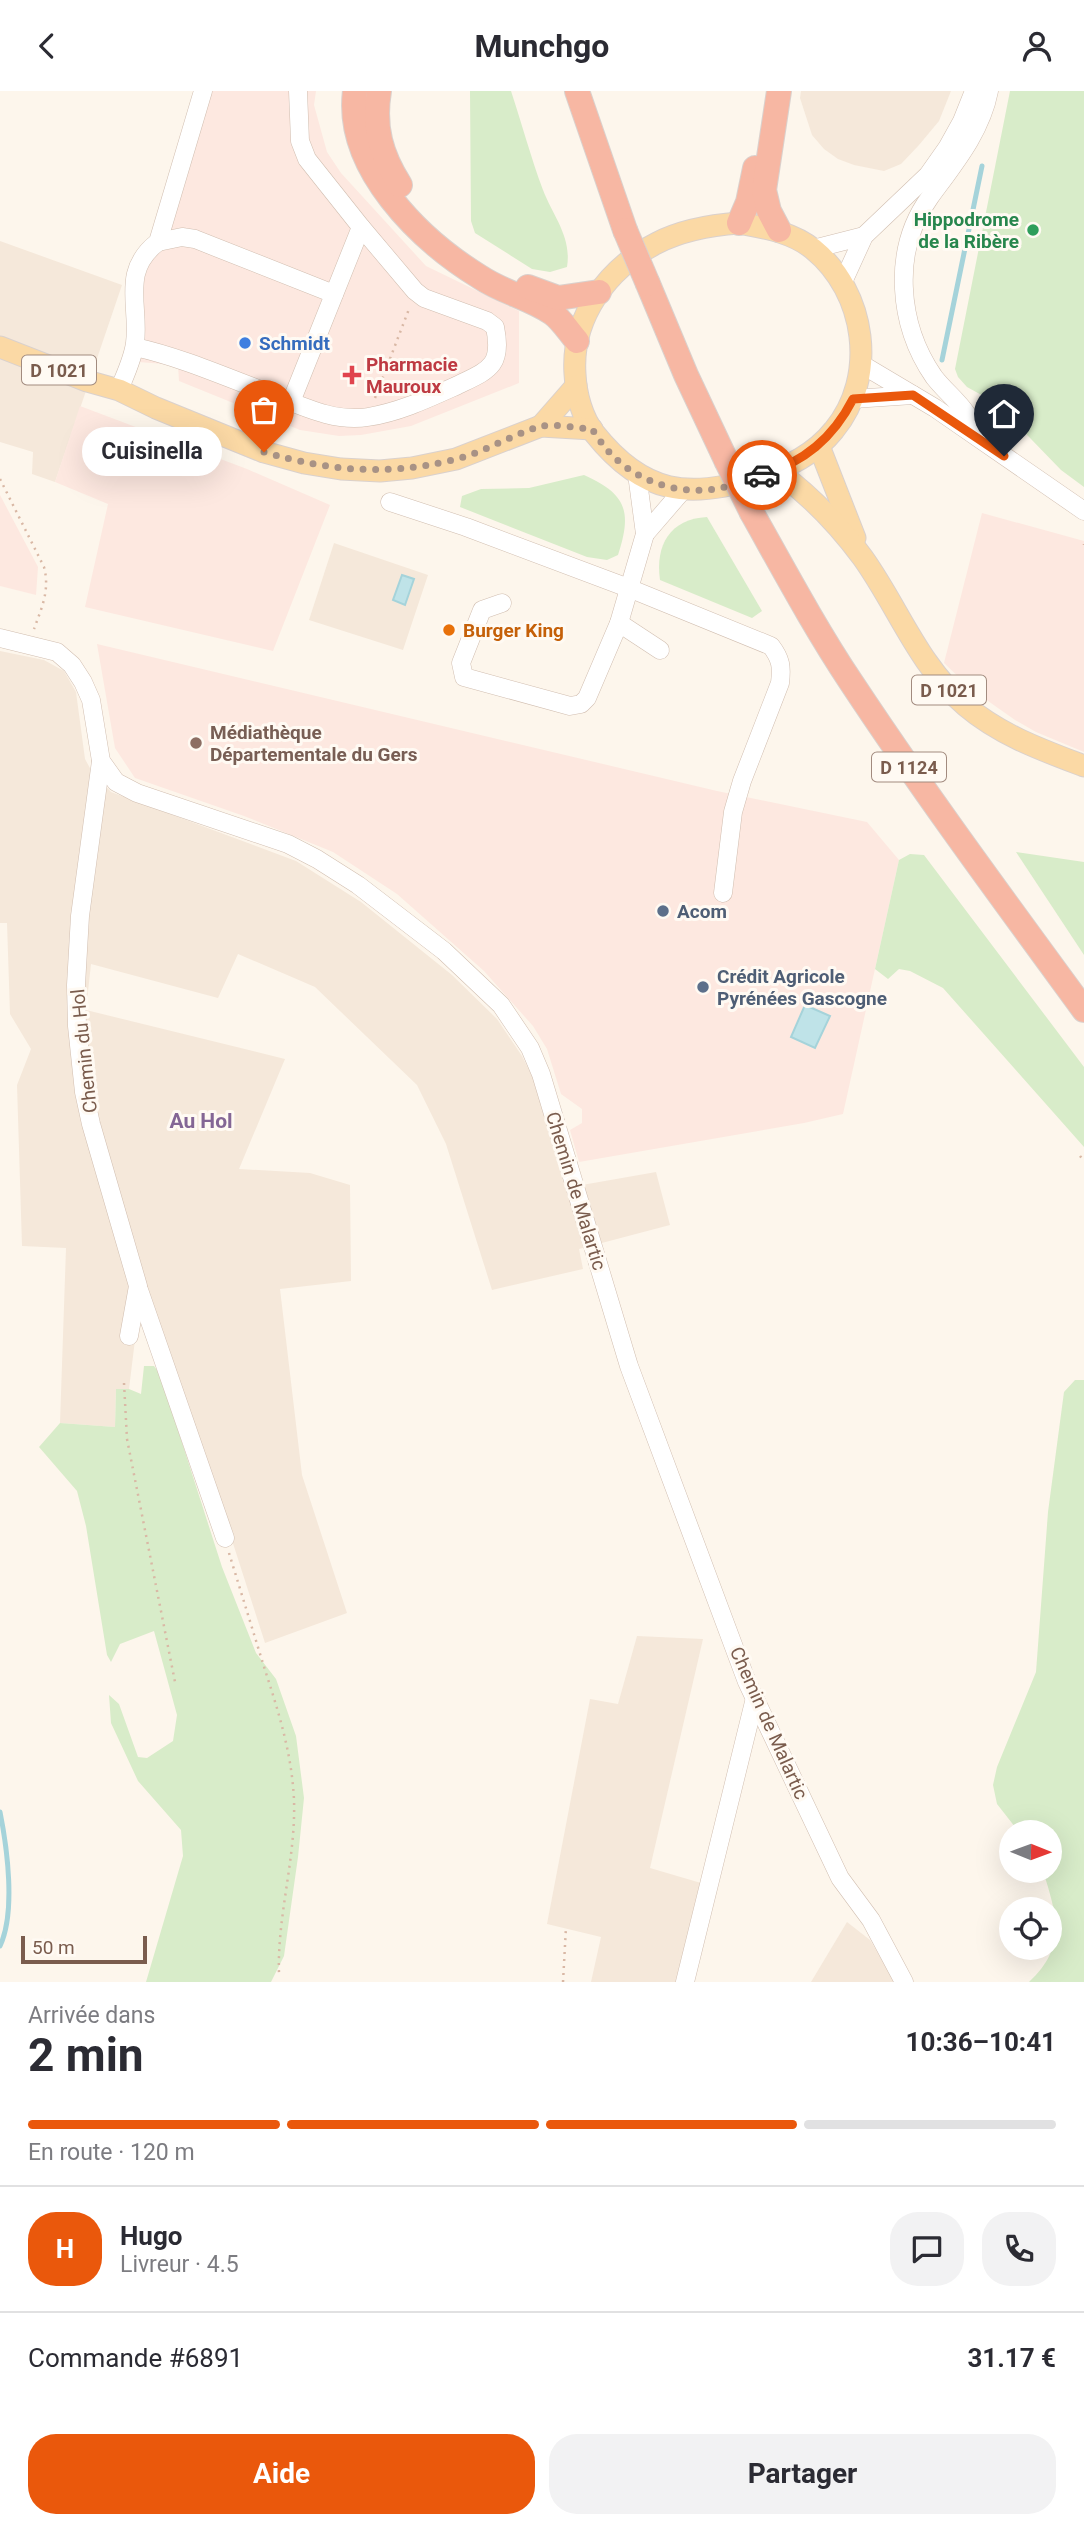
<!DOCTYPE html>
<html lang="fr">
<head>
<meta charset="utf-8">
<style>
	:root { --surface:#fff; --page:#f2f2f3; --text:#2b2b33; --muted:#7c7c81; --line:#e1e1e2; --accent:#ea580c }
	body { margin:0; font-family:Roboto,sans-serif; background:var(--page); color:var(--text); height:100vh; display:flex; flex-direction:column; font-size:26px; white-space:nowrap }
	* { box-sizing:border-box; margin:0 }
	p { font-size:23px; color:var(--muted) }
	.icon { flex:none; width:38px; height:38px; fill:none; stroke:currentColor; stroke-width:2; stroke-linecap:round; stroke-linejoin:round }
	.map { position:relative; height:1891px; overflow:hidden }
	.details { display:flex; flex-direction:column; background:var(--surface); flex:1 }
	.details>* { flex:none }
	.needle { width:46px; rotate:91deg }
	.controls { position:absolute; left:999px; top:1729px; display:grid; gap:14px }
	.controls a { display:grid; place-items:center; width:63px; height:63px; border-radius:50%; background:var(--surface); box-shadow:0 7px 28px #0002; font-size:35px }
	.scale { position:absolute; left:21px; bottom:18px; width:126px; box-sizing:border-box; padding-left:7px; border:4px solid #7a5c4d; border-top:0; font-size:19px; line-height:24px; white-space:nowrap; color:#7a5c4d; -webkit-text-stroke:5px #fffaf3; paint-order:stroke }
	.pin { position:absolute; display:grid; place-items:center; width:60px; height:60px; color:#fff; margin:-72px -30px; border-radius:50% 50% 50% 0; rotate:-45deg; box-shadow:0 0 7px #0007 }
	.pin .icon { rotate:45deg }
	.courier { position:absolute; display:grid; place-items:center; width:70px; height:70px; margin:-35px; border:5px solid #ea580c; border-radius:50%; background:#fff; color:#222; box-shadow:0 2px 9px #0007 }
	.bubble { position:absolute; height:49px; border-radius:24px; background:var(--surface); box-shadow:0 7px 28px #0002; font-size:23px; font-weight:700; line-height:49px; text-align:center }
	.headline em { font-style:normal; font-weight:700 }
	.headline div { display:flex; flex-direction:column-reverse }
	.headline { display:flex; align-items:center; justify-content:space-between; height:119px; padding:0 28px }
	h1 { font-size:46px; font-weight:700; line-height:52px }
	.bar { display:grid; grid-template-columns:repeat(4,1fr); gap:10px 7px; align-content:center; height:84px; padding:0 28px }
	.bar i { height:9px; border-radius:5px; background:var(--line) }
	.bar .on { background:var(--accent) }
	.bar p { grid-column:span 4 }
	.line { display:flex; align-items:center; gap:18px; padding:0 28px; border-top:2px solid var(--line) }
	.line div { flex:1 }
	.round { display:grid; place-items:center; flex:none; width:74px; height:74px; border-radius:28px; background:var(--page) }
	.cta { display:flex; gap:14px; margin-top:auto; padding:14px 28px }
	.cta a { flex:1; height:80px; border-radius:28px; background:var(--accent); color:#fff; font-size:28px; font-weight:700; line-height:80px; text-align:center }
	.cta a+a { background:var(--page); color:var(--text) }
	header { display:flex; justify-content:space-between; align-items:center; height:91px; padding:0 28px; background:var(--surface); font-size:32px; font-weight:700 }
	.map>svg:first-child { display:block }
</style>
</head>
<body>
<header><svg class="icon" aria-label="back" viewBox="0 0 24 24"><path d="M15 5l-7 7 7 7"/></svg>Munchgo<svg class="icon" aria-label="person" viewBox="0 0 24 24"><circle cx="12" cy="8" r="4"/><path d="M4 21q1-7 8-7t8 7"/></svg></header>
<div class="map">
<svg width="1084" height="1891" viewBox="0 0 1084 1891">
	<rect width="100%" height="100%" fill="#fdf6ec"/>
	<g fill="#f5e8da">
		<path d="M801 0H951L939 30 919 54 901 73 884 80 854 74 838 68 824 58 812 44 800 7Z"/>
		<path d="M0 150 122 194 55 391 32 383 33 361 0 351Z"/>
		<path d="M334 452 428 484 403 559 309 529Z"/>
		<path d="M0 560 44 569 64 580 76 601 85 668 91 679 111 701 296 770 361 811 452 884 497 928 522 965 533 987 565 1097 656 1081 670 1134 579 1158 583 1178 492 1199 446 1053 417 994 315 896 238 863 218 907 91 873 86 919 285 968 239 1078 310 1082 350 1094 351 1190 280 1198 302 1384 347 1522 265 1552 221 1415 139 1216 129 1298H116L115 1336 60 1332 66 1157 22 1155 17 994 31 958 10 923 7 832H0Z"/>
		<path d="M637 1545 703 1548 650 1777 701 1792 677 1891H591L601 1846 547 1833 590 1608 618 1613Z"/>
		<path d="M847 1831 870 1849 895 1891H811Z"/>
	</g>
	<g fill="#fde8e0">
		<path d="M211 0H316L314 14 327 61 341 82 426 175 519 220V292L411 335 361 344 339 345 300 339 179 290 178 274 138 271 145 248 139 210 145 185Z"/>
		<path d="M80 315 247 378 330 414 273 560 85 516 108 413 55 391Z"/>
		<path d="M0 404 38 476 36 504 0 495Z"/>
		<path d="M982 422 1084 450V661L1036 641 1015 629 971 598 944 572Z"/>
		<path d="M97 553 717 700 867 731 899 769 843 1023 804 1032 579 1071 570 1039 582 1032V1018L561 1003 547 958 533 935 484 880 397 803 333 761 244 725 135 687 115 657Z"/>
	</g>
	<g fill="#d8ecc9">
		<path d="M470 0H511C522 33 531 67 543 99 553 125 572 146 567 176L550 181 532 178 475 142 471 130Z"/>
		<path d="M1010 0H1084V396L1061 379 996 312 967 296 958 286 955 278Z"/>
		<path d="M584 384C627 403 632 421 618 464L607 469 587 466 460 416 462 405 481 398 529 397Z"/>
		<path d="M707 426 762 520 752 527 660 489C655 454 670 428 707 426Z"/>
		<path d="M1016 761 1084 771V864Z"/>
		<path d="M910 763 924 764 1084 976V1056L943 897 910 880 899 878 888 888 875 878 899 769Z"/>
		<path d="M144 1275H154L160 1283 222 1476 256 1562 276 1588 296 1645 304 1707 298 1766 284 1865 271 1891H146L183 1765 181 1739 138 1690 111 1632 109 1604 119 1613 138 1666 147 1667 173 1650 177 1624 154 1540 120 1553 111 1571 107 1564 86 1435 77 1400 39 1356 60 1332 115 1336 116 1298H129L141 1303Z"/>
		<path d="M1075 1289H1084V1891H1029C1067 1856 1057 1824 1043 1780H1050V1741H1019L997 1713 993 1694 997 1676 1036 1581 1048 1421 1064 1301Z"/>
	</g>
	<g fill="#bfe3e8" stroke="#a5d3da" stroke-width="2">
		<path d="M402 484 414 488 405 514 393 509Z"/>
		<path d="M805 914 830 925 815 957 791 946Z"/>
	</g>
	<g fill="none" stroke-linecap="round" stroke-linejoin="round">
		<g stroke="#a5d3da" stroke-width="5">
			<path d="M942 269 982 75"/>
			<path d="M0 1721C7 1756 16 1821 0 1855"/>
		</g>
		<g stroke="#d1beb0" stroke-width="19">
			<g id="minor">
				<path d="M158 151 182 146 195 148 334 203"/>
				<path d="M813 158 864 145"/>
				<path d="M843 191 864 145 928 84 947 57 962 30 974 0"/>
				<path d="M135 256C180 266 223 285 266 301 298 313 333 332 368 326 400 321 429 307 458 294 489 279 503 275 495 236L487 230 424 207 415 200 361 136"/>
				<path d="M861 273 935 317 1084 420"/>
				<path d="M119 299C125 284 133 268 135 252 140 215 120 180 158 151L203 0"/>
				<path d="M853 308 913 304"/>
				<path d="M291 311 361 136 307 68 300 50 298 0"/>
				<path d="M978 346C974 338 970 330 966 322 957 309 944 299 934 286 898 234 891 159 930 106 954 73 981 41 989 0"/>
				<path d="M390 411 466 436 631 498 771 555C781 568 782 576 780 592L742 690 733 721 723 802"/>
				<path d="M645 443 683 399"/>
				<path d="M502 512 482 519 461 572 464 586 570 615 581 613 587 607 619 532 645 443 637 383"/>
				<path d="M619 532 660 559"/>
				<path d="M0 547 57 561 72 574 83 591 91 609 101 670 116 691 137 702 288 753 317 768 358 794 444 860 501 914 530 957 541 983 629 1275 747 1591 840 1787 871 1829 904 1891"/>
				<path d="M101 670 80 825 76 894 77 935 84 1001 91 1033 138 1195 129 1245"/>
				<path d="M139 1199 225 1447"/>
				<path d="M685 1891 755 1607"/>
			</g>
		</g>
		<g stroke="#dad1cd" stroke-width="23">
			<g id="major">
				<path d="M739 132C765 137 792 141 813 158 866 201 878 286 834 339 815 363 788 376 759 386 689 409 643 403 595 343 582 327 576 303 575 283 571 226 608 177 657 152 682 139 712 134 739 132Z"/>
				<path d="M0 256 87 290 119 299 156 317 264 361 304 372 341 378 380 380 412 377 456 368 541 335 592 338"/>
				<path d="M541 335 576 295"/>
				<path d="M819 355 855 447"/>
				<path d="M777 380C811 405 838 433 863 467 898 516 918 574 966 615 1000 644 1042 659 1084 675"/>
			</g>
		</g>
		<g stroke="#dad1cd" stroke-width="26">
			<g id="highway">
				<path d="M355 0C345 77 420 149 480 186 502 201 530 207 552 222 561 228 569 241 577 250"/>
				<path d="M379 0C373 36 381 64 400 94"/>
				<path d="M577 0 625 139"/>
				<path d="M739 132 748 111 755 77"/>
				<path d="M779 139 769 120 764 99 779 0"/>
				<path d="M648 193 686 284 726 369"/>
				<path d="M528 196 558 207 599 201"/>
				<path d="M752 422C784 479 815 537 851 591 925 703 1005 811 1084 919"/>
			</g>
		</g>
		<g stroke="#d9b8a5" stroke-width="2.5" stroke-dasharray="2 5" stroke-linecap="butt">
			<path d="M375 307 409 218"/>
			<path d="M269 344 276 324"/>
			<path d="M0 388 44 476C50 499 42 516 34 538"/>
			<path d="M1084 454V453"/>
			<path d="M1080 1065 1084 1070"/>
			<path d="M124 1292 127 1348 175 1591"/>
			<path d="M229 1462C241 1501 253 1540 265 1579 279 1622 292 1664 294 1709 296 1767 277 1825 279 1883"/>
			<path d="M563 1891 566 1836"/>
		</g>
		<use href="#minor" stroke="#fff" stroke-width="18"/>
		<use href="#major" stroke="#fbd9a5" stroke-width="21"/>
		<use href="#highway" stroke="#f7b7a3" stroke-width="24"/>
		<g stroke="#dad1cd" stroke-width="26" stroke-linecap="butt">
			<g id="highway-bridge">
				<path d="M625 139 648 193"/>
				<path d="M726 369 752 422"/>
			</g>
		</g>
		<use href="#highway-bridge" stroke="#f7b7a3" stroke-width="24"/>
	</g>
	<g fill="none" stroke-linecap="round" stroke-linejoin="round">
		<path stroke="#a89285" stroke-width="7" stroke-dasharray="0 12.6" d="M264 361C330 380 385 385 453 369 483 362 509 345 538 336 553 332 576 337 592 338 598 347 604 356 612 364 639 392 683 405 721 397 735 394 749 389 762 384"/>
		<path stroke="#ea580c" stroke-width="9" d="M762 384C804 371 833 347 853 308L913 304 1004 365"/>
	</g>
	<circle fill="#2e9e5b" stroke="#fffaf3" stroke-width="2.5" cx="1033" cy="139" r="7"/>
	<circle fill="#3f7fe0" stroke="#fffaf3" stroke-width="2.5" cx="245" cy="252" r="7"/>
	<path fill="#e0444e" stroke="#fffaf3" stroke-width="2.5" d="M348.5 273.5h7v7h7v7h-7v7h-7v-7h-7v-7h7z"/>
	<circle fill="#e8710a" stroke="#fffaf3" stroke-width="2.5" cx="449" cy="539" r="7"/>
	<circle fill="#8d6e63" stroke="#fffaf3" stroke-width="2.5" cx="196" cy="652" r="7"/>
	<g fill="#5c6f8a" stroke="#fffaf3" stroke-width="2.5">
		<circle cx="663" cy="820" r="7"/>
		<circle cx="703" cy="896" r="7"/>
	</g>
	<g text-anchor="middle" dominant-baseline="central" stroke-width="6" stroke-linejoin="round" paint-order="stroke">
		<g fill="#fffaf3" stroke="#a28b7f" stroke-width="2">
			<rect x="22" y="264.5" width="74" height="29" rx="5"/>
			<rect x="912" y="584.5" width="74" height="29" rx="5"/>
			<rect x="872" y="661.5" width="74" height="29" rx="5"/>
		</g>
		<g font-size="18" font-weight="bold" fill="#7a5c4d">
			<text x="59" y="279">D 1021</text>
			<text x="949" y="599">D 1021</text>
			<text x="909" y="676">D 1124</text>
		</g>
		<g font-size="19" font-weight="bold" fill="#27864d" stroke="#fffaf3" text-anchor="end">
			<text x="1019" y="128">Hippodrome<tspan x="1019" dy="22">de la Ribère</tspan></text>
		</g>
		<g font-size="19" font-weight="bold" fill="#366cbe" stroke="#fffaf3" text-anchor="start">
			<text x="259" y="252">Schmidt</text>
		</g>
		<g font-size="19" font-weight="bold" fill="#be3a42" stroke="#fffaf3" text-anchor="start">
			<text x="366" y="273">Pharmacie<tspan x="366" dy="22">Mauroux</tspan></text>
		</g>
		<g font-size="19" font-weight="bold" fill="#c56008" stroke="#fffaf3" text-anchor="start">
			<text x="463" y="539">Burger King</text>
		</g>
		<g font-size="19" font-weight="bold" fill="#785e54" stroke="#fffaf3" text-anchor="start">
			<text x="210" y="641">Médiathèque<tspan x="210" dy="22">Départementale du Gers</tspan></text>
		</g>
		<g font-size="19" font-weight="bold" fill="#4e5e75" stroke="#fffaf3" text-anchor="start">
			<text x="677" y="820">Acom</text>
			<text x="717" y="885">Crédit Agricole<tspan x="717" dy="22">Pyrénées Gascogne</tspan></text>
		</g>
		<g font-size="19" fill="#7a5c4d" stroke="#fffaf3">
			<text transform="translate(84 960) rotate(-96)">Chemin du Hol</text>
			<text transform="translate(576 1100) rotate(73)">Chemin de Malartic</text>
			<text transform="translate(769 1632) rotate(66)">Chemin de Malartic</text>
		</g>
		<g font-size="21" font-weight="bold" fill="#846695" stroke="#fffaf3">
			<text x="201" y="1030">Au Hol</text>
		</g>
	</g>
</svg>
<div class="controls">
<a><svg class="needle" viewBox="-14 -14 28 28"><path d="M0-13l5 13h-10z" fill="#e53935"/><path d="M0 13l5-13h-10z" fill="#7c7c81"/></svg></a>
<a><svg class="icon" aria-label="locate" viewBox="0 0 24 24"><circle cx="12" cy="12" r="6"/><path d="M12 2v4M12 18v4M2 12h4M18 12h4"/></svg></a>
</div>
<div class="scale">50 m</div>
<div class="pin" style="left:264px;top:361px;background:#ea580c"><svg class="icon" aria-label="bag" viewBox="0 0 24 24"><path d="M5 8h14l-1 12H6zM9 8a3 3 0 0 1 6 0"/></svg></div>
<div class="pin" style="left:1004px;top:365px;background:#1f2937"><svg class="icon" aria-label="home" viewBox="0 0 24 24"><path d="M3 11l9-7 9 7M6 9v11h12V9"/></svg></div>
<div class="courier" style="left:762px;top:384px"><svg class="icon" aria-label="car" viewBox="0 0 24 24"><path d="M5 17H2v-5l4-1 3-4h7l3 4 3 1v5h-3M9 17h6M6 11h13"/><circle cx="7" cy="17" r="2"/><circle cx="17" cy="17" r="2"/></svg></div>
<div class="bubble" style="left:82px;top:336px;width:140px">Cuisinella</div>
</div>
<section class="details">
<div class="headline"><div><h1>2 min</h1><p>Arrivée dans</p></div><em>10:36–10:41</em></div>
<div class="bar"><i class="on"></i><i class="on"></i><i class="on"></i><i></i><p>En route · 120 m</p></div>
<div class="line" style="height:126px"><b class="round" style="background:var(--accent);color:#fff">H</b><div><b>Hugo</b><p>Livreur · 4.5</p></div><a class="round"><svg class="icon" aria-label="chat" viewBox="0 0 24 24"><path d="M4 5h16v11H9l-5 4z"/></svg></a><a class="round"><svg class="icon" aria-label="phone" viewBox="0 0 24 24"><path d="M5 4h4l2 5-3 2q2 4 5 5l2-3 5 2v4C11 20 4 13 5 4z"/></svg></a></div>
<div class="line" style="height:91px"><div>Commande #6891</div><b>31.17 €</b></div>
<div class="cta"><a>Aide</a><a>Partager</a></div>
</section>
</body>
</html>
